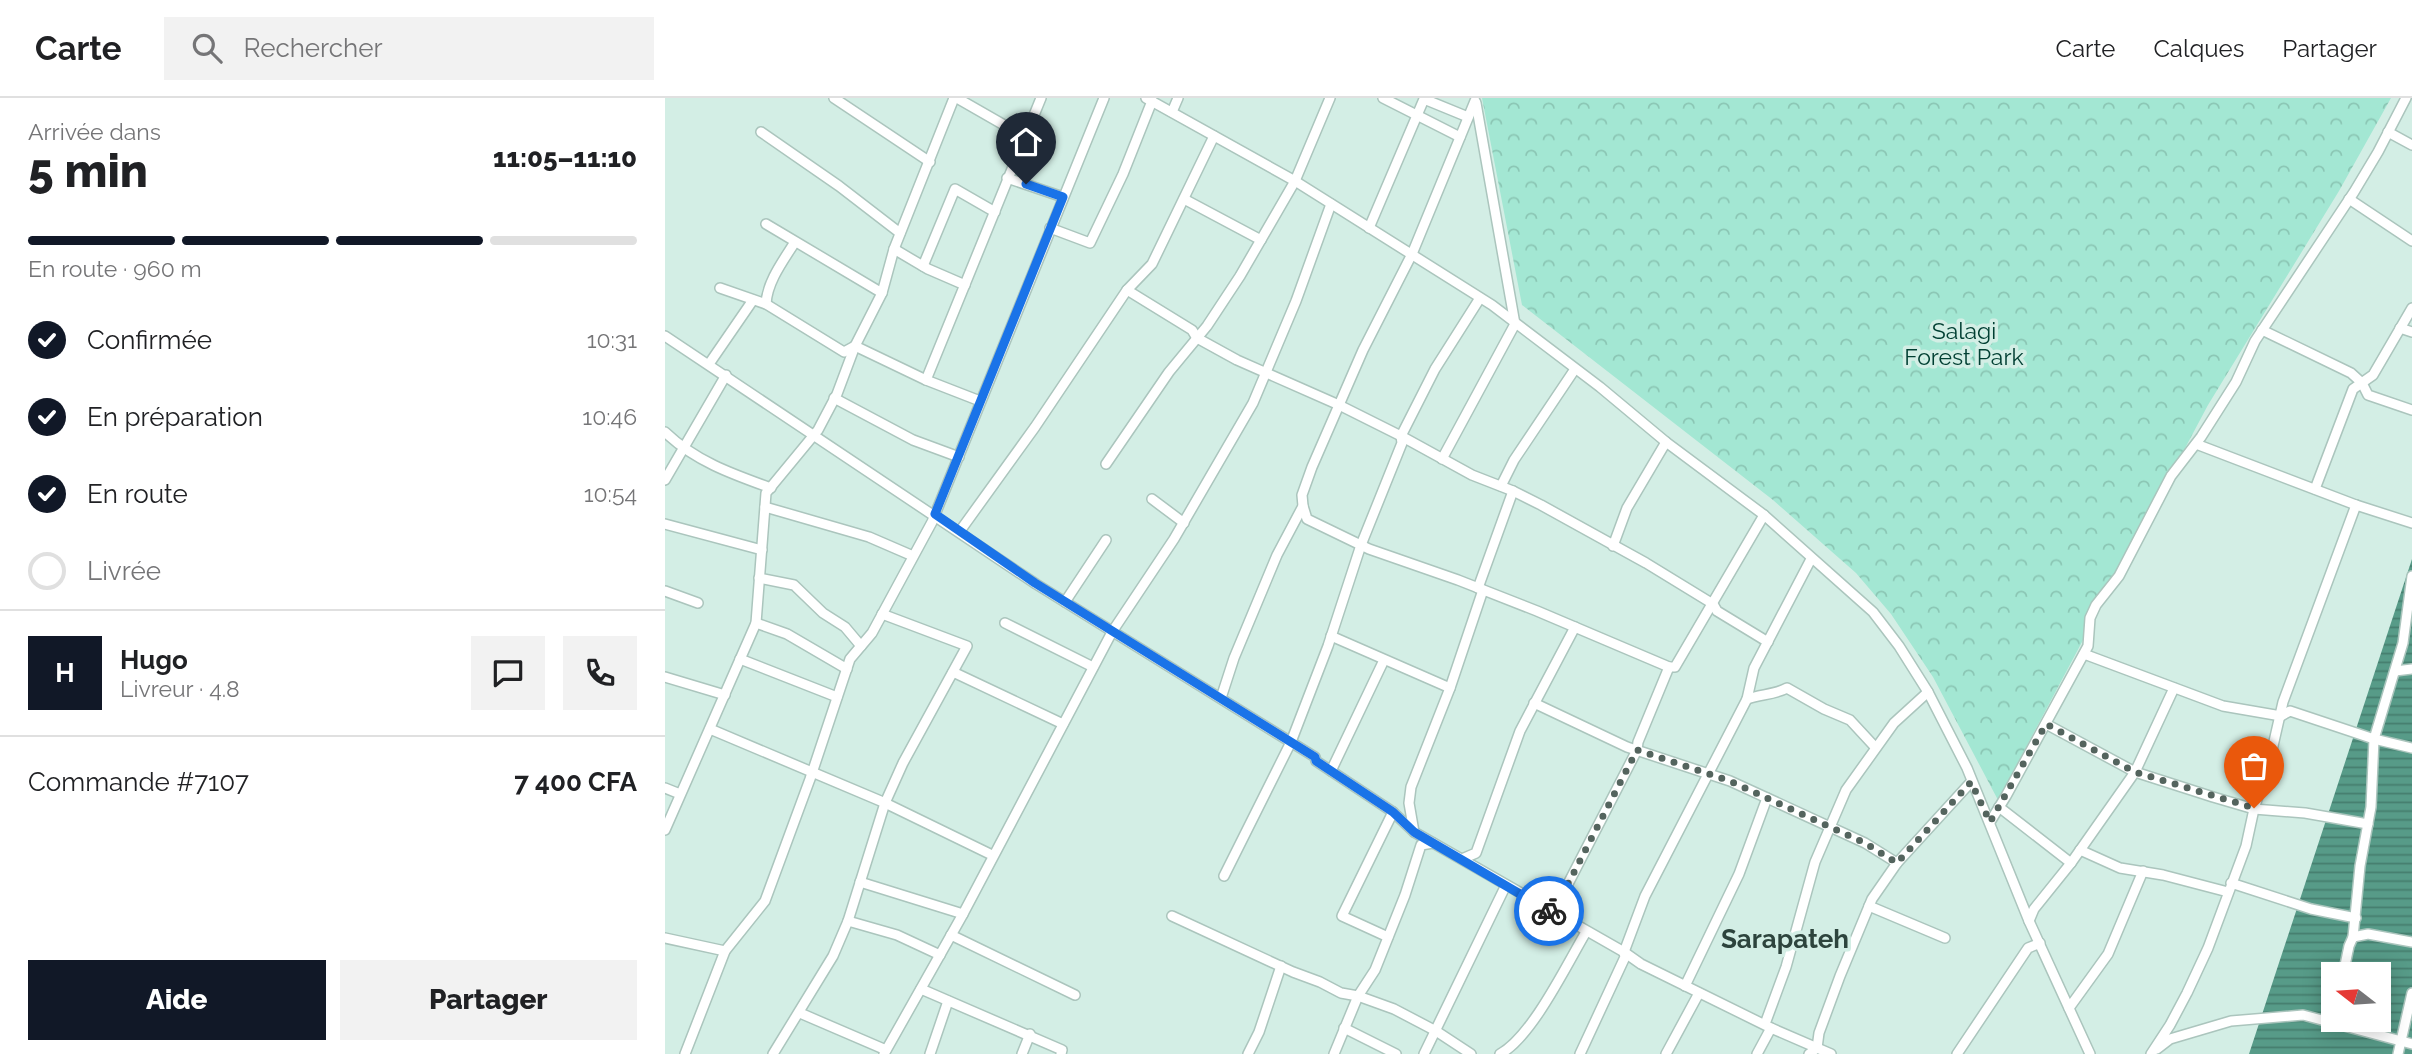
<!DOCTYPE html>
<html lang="fr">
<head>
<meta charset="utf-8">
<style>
	:root { --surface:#fff; --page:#f2f2f2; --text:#202124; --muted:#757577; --line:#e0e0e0; --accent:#111827 }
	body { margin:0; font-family:Raleway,sans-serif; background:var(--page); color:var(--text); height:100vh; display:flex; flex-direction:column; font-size:26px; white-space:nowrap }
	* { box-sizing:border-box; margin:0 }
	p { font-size:23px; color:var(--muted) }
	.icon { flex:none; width:38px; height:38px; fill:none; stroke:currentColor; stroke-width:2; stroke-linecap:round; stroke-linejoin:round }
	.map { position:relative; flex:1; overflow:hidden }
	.drawer { display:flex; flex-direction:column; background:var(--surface); width:665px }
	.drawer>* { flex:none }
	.needle { width:46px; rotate:287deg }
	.fabs { position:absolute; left:1656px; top:864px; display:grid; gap:14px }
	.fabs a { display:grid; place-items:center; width:70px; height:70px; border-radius:0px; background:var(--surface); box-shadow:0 4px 18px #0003; font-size:35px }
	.pin { position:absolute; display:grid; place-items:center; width:60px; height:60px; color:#fff; margin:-72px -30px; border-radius:50% 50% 50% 0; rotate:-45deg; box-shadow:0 0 7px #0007 }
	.pin .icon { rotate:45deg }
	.courier { position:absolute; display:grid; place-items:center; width:70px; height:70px; margin:-35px; border:5px solid #1a73e8; border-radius:50%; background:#fff; color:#222; box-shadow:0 2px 9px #0007 }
	.overview em { font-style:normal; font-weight:800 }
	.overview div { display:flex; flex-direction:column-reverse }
	.overview { display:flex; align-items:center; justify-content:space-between; height:119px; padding:0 28px }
	h1 { font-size:46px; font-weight:800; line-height:52px }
	.bar { display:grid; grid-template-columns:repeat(4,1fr); gap:10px 7px; align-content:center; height:84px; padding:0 28px }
	.bar i { height:9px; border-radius:5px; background:var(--line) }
	.bar .selected { background:var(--accent) }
	.bar p { grid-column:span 4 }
	.line { display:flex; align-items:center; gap:18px; padding:0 28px; border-top:2px solid var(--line) }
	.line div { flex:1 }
	.round { display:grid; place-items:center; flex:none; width:74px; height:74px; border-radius:0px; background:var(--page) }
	ol { padding:0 28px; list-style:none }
	li { display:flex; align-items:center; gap:21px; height:77px }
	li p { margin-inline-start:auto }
	li .icon { padding:7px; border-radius:50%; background:var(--accent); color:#fff; stroke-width:4 }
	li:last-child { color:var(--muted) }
	li i { width:38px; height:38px; border:4px solid var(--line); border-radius:50% }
	.action { display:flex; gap:14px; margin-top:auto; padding:14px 28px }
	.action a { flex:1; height:80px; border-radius:0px; background:var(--accent); color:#fff; font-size:28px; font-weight:800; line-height:80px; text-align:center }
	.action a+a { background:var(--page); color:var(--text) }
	header { display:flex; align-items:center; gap:42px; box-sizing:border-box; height:98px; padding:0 35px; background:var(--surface); border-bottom:2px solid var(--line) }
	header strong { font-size:33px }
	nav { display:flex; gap:38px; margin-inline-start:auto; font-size:24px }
	.search { width:490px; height:63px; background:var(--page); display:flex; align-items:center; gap:18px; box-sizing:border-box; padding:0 24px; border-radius:0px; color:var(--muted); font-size:26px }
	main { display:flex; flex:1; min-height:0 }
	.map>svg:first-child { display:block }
</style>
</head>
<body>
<header>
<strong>Carte</strong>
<div class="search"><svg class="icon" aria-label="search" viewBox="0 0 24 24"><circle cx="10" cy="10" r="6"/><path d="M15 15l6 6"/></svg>Rechercher</div>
<nav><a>Carte</a><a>Calques</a><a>Partager</a></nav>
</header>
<main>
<section class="drawer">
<div class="overview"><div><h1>5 min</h1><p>Arrivée dans</p></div><em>11:05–11:10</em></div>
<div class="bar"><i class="selected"></i><i class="selected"></i><i class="selected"></i><i></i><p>En route · 960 m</p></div>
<ol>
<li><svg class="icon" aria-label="check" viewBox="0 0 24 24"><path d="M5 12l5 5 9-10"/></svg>Confirmée<p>10:31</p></li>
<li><svg class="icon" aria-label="check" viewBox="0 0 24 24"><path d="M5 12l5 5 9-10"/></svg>En préparation<p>10:46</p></li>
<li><svg class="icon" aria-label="check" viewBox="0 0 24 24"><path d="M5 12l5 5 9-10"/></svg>En route<p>10:54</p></li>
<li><i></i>Livrée</li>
</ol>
<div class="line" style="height:126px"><b class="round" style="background:var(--accent);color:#fff">H</b><div><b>Hugo</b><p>Livreur · 4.8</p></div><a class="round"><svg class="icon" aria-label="chat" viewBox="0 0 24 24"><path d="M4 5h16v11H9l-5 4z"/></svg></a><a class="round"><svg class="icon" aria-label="phone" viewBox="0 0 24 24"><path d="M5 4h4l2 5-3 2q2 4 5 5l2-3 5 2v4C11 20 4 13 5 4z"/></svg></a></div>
<div class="line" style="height:91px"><div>Commande #7107</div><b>7 400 CFA</b></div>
<div class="action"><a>Aide</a><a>Partager</a></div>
</section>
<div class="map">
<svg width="1747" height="956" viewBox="0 0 1747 956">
	<defs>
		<pattern id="forest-crowns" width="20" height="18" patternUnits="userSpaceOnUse" patternTransform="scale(1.75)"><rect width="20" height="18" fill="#a3e7d3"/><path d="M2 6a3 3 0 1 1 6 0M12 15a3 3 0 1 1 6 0" fill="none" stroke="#8bc6b4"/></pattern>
		<pattern id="water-rules" width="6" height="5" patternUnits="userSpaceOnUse" patternTransform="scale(1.75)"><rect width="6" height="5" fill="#579b88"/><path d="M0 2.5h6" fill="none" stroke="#467e6e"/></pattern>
	</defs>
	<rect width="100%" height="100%" fill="#d3eee5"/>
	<path fill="url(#forest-crowns)" d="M817 0H1726L1674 93 1543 307 1333 702 1268 579 1226 516 1191 475 1108 402 857 207Z"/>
	<path fill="url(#water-rules)" fill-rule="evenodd" d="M1747 461V956H1584ZM1668 877H1713V922H1668Z"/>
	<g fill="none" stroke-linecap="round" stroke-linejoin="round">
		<g stroke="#abc5bd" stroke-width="12">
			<g id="minor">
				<path d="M169 0 265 64"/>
				<path d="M292 0 360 39"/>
				<path d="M481 0 630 83 827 207 935 289 1001 344 1099 417 1208 514 1234 548 1263 594 1302 670 1364 823 1425 956"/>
				<path d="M718 0 795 39"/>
				<path d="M507 14 513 0"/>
				<path d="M96 34 174 88 235 135"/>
				<path d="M1723 34 1747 47"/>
				<path d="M342 80 398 99"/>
				<path d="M519 101 596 142"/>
				<path d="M1684 101 1747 143"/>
				<path d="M101 126 217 195"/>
				<path d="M385 130 425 145 458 76 487 3"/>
				<path d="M704 130 759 1 803 19"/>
				<path d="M229 151 263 171 300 187"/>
				<path d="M258 168 290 91 330 114"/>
				<path d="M55 190 101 206 179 254 190 248 261 282 315 303"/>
				<path d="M462 192 527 232 532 240 572 262 674 307 736 338 807 377 848 393 876 407 981 465 1048 506 1052 513 1103 544"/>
				<path d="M101 206C102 184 118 163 130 144"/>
				<path d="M1735 230 1747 234"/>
				<path d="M1597 232 1686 275 1697 285 1703 297 1747 312"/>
				<path d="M0 238 371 486 650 659 651 663 728 714 749 734 959 854 976 866 1106 930 1166 956"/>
				<path d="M44 266 88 202"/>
				<path d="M261 282 376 0"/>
				<path d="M169 300 248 342 294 359"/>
				<path d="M0 334C30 363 67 376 106 390"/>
				<path d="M1531 346 1691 407 1747 425"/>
				<path d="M777 361 850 226 811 5"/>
				<path d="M441 366 504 274 542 228 575 178 630 83 665 0"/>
				<path d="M0 382 61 277"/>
				<path d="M836 388 849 362 910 271"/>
				<path d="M1650 391 1688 291 1708 277 1747 210"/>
				<path d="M487 401 519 425"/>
				<path d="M638 408 642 421 704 451 793 482 872 513 1004 569"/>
				<path d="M100 409 204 439 248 458"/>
				<path d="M0 426 97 452"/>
				<path d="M295 433 370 329 462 192 487 166 549 38"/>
				<path d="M948 448 962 410 1001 344"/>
				<path d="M94 480 129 487 158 515 180 529 196 548"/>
				<path d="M813 490 848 393"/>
				<path d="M0 493 33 505"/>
				<path d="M400 504 441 442"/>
				<path d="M91 525 122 536 182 571"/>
				<path d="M340 525 428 569"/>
				<path d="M666 538 785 590"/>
				<path d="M1419 556 1558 608 1616 618 1625 613 1709 641 1747 650"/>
				<path d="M75 561 172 599"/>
				<path d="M1730 573 1747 571"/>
				<path d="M288 574 398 626"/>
				<path d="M0 579 60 597"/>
				<path d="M556 600 569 560 612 457 638 408 637 397 647 369 698 252 747 156 810 3"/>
				<path d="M1082 601C1096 596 1109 597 1122 590L1159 611 1185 622 1210 649"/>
				<path d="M869 605 962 649 1065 683 1200 745 1232 765"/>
				<path d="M1381 626 1470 674 1548 699 1589 711 1640 715 1703 726"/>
				<path d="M45 631 218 704 327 757"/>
				<path d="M666 673 719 562"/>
				<path d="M0 690 15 696"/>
				<path d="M1334 709 1406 765"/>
				<path d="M1325 724 1341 698 1423 548 1425 520 1431 507 1454 478 1506 378 1536 339 1571 284 1590 243 1689 94 1713 54 1741 0"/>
				<path d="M0 732 91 525 101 395 153 332 172 296 190 248 217 195 229 151 289 0"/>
				<path d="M749 734 744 705 746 689 785 590 818 492"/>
				<path d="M1415 752 1455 770 1498 777 1563 794"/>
				<path d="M797 761 811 755 855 633 910 529"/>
				<path d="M559 778 626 644 663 548 696 447 737 345 736 338 770 271 815 200"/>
				<path d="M195 784 298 816"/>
				<path d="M1566 785 1646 811 1691 820"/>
				<path d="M1204 808 1280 840"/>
				<path d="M888 815 972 652 973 644 1004 569H1010L1099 417"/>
				<path d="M507 818 628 874 655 884 676 895 693 898 729 911 771 933 806 956"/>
				<path d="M183 823 232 837 275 857"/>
				<path d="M1364 823 1369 811 1406 765 1470 674 1509 590"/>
				<path d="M286 837 410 897"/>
				<path d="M723 839 677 818 728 714"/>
				<path d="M1688 839 1703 836 1747 844"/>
				<path d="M0 840 60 853"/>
				<path d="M1678 877 1684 848 1688 839 1695 768 1706 709 1709 641 1738 545 1747 478"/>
				<path d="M1020 888 1074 776 1102 700"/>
				<path d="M256 891 397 952 396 956"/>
				<path d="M1404 910 1443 856 1478 773"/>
				<path d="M135 915 221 952"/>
				<path d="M1100 926 1121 869 1150 764 1181 692 1229 625 1263 594"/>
				<path d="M679 930 731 956"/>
				<path d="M1492 951 1505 941 1566 923 1638 917 1747 946"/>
				<path d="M20 956 60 853 100 803 145 681 185 561 207 535 267 424 439 0"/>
				<path d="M108 956 168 858 183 823 220 705 238 665 302 548 217 516"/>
				<path d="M219 956 298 816 447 534 509 441 588 305 631 203 666 106"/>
				<path d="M265 956 283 903"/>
				<path d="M357 956 365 936"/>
				<path d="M583 956 594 934 616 868"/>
				<path d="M669 956 693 898 710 872 740 797 756 747 768 745"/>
				<path d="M759 956 841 787"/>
				<path d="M835 956C867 939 902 866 921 834"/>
				<path d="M915 956 960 859 959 854 980 798 1082 601 1089 570 1146 461"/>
				<path d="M1001 956 1034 895"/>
				<path d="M1092 956 1106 930"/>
				<path d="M1144 956 1152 950 1154 935 1175 878 1207 801 1232 765 1306 684"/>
				<path d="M1292 956 1363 850 1375 845"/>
				<path d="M1486 956 1505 927 1522 895 1543 850 1581 748 1589 711 1605 661 1618 604 1691 407"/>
				<path d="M1733 956 1747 895"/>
			</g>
		</g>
		<use href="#minor" stroke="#fff" stroke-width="9"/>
	</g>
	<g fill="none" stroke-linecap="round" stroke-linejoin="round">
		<path stroke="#54645e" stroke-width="7" stroke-dasharray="0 12.6" d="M884 813 888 815 972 652 1065 683 1200 745 1232 765 1306 684 1325 724 1381 626 1470 674 1589 710"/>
		<path stroke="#1a73e8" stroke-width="9" d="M361 86 398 99 270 416 370 485 650 659 651 663 728 714 749 734 884 813"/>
	</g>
	<g text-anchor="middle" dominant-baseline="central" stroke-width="7" stroke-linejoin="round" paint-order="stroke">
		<g font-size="23" fill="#003f32" stroke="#d3eee5">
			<text x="1299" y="232">Salagi<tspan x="1299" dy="26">Forest Park</tspan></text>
		</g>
		<g font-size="26" font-weight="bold" fill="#2d443d" stroke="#d3eee5">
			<text x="1120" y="841">Sarapateh</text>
		</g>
	</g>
</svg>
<div class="fabs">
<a><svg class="needle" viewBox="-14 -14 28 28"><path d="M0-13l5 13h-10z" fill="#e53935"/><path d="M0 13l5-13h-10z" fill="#757577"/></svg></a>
</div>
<div class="pin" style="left:1589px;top:710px;background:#ea580c"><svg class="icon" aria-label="bag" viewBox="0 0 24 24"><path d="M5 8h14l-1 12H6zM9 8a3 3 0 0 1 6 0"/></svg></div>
<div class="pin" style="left:361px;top:86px;background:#1f2937"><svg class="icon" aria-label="home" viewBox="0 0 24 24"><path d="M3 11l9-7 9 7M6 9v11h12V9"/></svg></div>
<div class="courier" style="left:884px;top:813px"><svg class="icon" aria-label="bike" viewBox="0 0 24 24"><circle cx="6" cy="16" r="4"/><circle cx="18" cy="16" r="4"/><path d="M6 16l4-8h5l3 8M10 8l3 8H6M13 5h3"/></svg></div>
</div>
</main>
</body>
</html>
